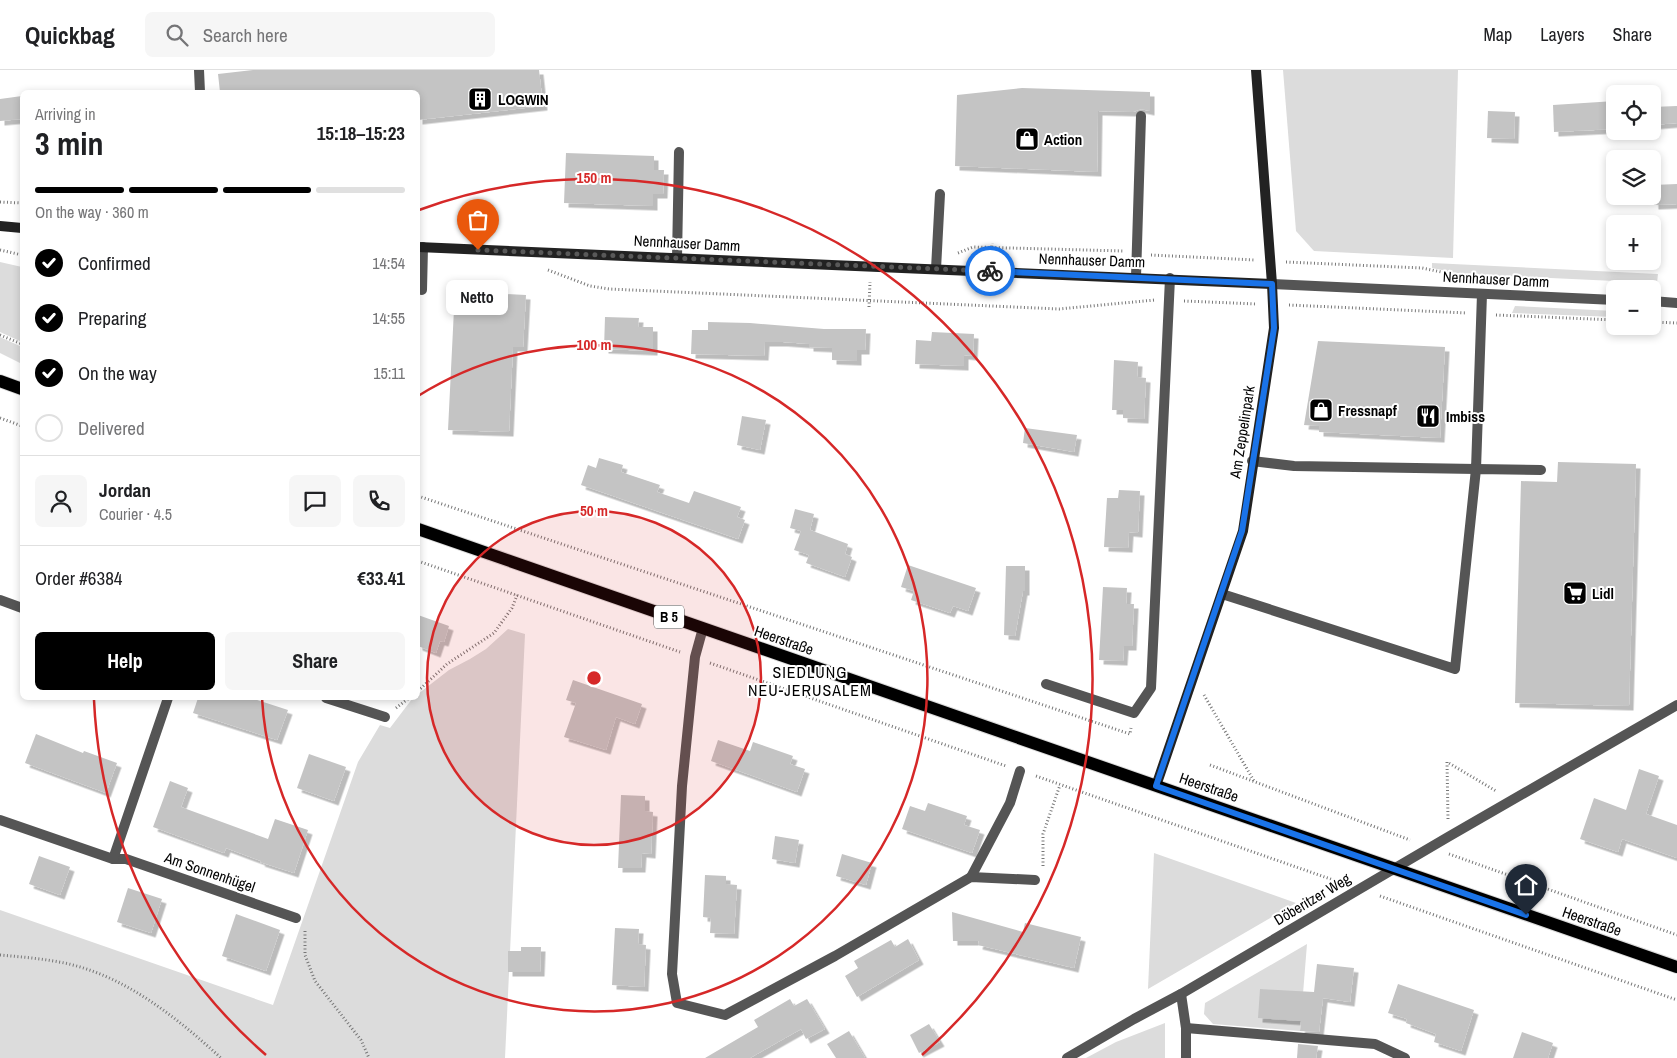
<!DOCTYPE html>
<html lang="en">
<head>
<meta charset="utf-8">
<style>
	:root { --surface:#fff; --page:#f6f6f6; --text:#202124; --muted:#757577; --line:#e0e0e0; --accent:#000 }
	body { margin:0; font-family:"Archivo Narrow",sans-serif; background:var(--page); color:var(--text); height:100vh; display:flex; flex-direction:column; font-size:19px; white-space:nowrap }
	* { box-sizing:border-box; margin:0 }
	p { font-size:16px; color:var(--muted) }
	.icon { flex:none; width:28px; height:28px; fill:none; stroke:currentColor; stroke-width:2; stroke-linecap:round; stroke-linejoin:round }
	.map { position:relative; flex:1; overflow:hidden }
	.panel { position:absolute; left:20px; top:20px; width:400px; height:610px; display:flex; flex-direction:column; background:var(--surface); border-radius:8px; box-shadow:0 2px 8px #0003 }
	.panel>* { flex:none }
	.fabs { position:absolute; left:1606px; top:15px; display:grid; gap:10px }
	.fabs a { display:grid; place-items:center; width:55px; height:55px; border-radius:8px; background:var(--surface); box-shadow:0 2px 8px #0003; font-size:25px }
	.pin { position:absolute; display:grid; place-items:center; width:42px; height:42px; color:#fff; margin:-51px -21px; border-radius:50% 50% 50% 0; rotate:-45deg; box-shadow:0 0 5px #0007 }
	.pin .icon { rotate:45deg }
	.courier { position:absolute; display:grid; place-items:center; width:50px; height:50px; margin:-25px; border:4px solid #1a73e8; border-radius:50%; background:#fff; color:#222; box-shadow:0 1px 6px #0007 }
	.bubble { position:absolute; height:35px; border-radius:8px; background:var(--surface); box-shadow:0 2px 8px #0003; font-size:16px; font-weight:700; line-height:35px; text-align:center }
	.headline em { font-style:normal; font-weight:700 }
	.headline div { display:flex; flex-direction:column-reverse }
	.headline { display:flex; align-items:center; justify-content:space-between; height:85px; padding:0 15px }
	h1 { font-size:32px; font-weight:700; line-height:38px }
	.bar { display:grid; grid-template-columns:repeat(4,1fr); gap:8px 5px; align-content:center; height:60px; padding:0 15px }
	.bar i { height:6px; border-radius:4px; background:var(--line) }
	.bar .active { background:var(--accent) }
	.bar p { grid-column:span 4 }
	.line { display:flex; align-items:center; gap:12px; padding:0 15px; border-top:1px solid var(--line) }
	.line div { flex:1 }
	.round { display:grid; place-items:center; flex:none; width:52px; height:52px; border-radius:8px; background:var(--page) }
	ol { padding:0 15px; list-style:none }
	li { display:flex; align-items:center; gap:15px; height:55px }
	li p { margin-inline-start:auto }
	li .icon { padding:5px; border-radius:50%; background:var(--accent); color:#fff; stroke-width:4 }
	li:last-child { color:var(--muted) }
	li i { width:28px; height:28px; border:2px solid var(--line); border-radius:50% }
	.action { display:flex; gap:10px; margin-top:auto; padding:10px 15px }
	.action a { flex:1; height:58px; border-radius:8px; background:var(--accent); color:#fff; font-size:20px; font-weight:700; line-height:58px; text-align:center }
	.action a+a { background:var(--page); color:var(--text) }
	header { display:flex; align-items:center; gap:30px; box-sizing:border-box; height:70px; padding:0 25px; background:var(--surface); border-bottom:1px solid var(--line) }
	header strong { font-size:24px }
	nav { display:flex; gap:28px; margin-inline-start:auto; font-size:18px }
	.search { width:350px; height:45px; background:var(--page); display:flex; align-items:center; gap:12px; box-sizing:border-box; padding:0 18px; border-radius:8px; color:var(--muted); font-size:19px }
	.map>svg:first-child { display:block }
</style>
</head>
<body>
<header>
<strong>Quickbag</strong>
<div class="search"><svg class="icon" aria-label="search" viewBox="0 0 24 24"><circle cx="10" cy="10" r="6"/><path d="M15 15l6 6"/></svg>Search here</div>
<nav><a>Map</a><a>Layers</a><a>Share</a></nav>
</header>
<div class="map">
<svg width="1677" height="988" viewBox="0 0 1677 988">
	<defs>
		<filter id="shadow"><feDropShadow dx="4.5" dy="4.5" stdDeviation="0" flood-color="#0004"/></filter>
	</defs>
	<rect width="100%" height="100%" fill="#fff"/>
	<g fill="#dcdcdc">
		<path d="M1283 0H1458L1453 188 1314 181 1296 161Z"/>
		<path d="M0 192 22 197V272L0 262Z"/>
		<path d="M1432 193 1658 204 1657 213 1462 204 1432 198Z"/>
		<path d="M1515 236 1615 241V247L1512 243Z"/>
		<path d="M0 267 22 277V294L0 283Z"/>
		<path d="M508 559 525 564 505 988H0V840L273 935 358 692 380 655 390 658 412 629 418 628V624L449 600 470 589 486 579Z"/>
		<path d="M1154 783 1296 833 1148 919Z"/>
		<path d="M1307 874 1300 961 1213 954 1204 944 1205 933Z"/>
		<path d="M1165 953V988H1086L1116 972Z"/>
	</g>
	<g fill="#c4c4c4" filter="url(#shadow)">
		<path d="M253 0H539L543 36 418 50V22H220L218 4Z"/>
		<path d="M1022 18 1150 22V41L1141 39 1133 42 1098 41 1097 102 955 96 957 25Z"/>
		<path d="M22 26V49L0 51V29Z"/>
		<path d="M1615 31V59L1554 62 1553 35Z"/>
		<path d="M1677 36V53L1652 55V37Z"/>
		<path d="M1488 41 1515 42 1514 69 1487 68Z"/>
		<path d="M566 83 654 86V100H664L663 124H653V136L564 133Z"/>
		<path d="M1677 114V134L1654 135 1653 115Z"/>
		<path d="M485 223 526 225 523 277H513L509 362 448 360 454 239 485 240Z"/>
		<path d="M605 247 639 248 638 257H653V281L604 279Z"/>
		<path d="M708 252 750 253 824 259H866L865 280H857V291L832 290V278L809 277V274L783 272H765L764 286 691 284 692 260H708Z"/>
		<path d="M932 262 974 264 973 286 964 285V296L915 294 916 270 931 271Z"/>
		<path d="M1318 271 1445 277 1440 368 1319 362V356L1304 355Z"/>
		<path d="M1114 290 1138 292 1137 307 1146 308 1144 349 1123 348V340H1112Z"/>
		<path d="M742 346 766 350 760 380 737 375Z"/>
		<path d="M1025 358 1077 365 1074 382 1023 373Z"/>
		<path d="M599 388 623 395 621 402 660 415 657 422 689 433 694 421 741 437 737 447 745 450 738 469 581 415 588 395 596 398Z"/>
		<path d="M1558 392 1636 394 1629 636 1515 633 1521 411 1557 412Z"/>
		<path d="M1119 420 1140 421 1138 463 1129 462 1128 478 1104 477 1107 428H1118Z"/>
		<path d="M795 439 814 444 810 460 848 474 845 484 852 487 845 507 806 493 809 485 794 480 801 461 790 458Z"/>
		<path d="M908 495 976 518 968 541 953 536 950 543 911 530 914 521 901 517Z"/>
		<path d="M1006 496H1025V521H1023L1015 566 1004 565Z"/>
		<path d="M1103 517 1127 518 1126 534H1134L1132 576H1124L1123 591 1099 590Z"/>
		<path d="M418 545 449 556 444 572 440 571 436 583 418 576Z"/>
		<path d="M573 610 642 634 635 654 616 647 606 680 564 667 576 633 566 630Z"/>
		<path d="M198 628H251L288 640 277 670 193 643Z"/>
		<path d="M36 664 83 683 84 681 117 693 106 723 25 693Z"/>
		<path d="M718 670 750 681 753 672 793 686 790 694 805 699 797 722 711 691Z"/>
		<path d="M309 684 346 697 334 731 297 718Z"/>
		<path d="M1639 699 1659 706 1646 744 1677 755V788L1622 769 1618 782 1580 769 1594 728 1626 740Z"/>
		<path d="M170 711 188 718 181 737 268 769 275 749 308 760 294 803 260 792 261 791 226 778 224 783 153 757Z"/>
		<path d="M621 725 645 726V741L653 742 651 784 642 783 641 798H618Z"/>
		<path d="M928 733 967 746 964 755 980 760 972 783 902 759 910 736 925 741Z"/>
		<path d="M775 766 799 770 795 793 772 789Z"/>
		<path d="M842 784 872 793 866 815 836 806Z"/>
		<path d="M39 786 70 797 60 825 29 814Z"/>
		<path d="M705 805 726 806V814L737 815 734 864 710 863 711 848 703 847Z"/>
		<path d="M128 818 162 829 151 863 117 852Z"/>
		<path d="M952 842 1023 862 1025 853 1081 867 1074 898 978 875 979 871H953Z"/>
		<path d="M236 844 280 860 266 901 222 886Z"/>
		<path d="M615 858 639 859 638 874 646 875 644 917 612 915Z"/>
		<path d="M908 869 919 890 857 927 845 906 858 898 854 891 891 870 895 877Z"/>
		<path d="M521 877H541L540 902H508V881H521Z"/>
		<path d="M1317 894 1354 898 1350 932 1323 928 1319 962 1300 961 1301 951 1258 948 1260 919 1314 922Z"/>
		<path d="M1398 914 1474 940 1461 981 1434 972 1436 964 1406 953 1407 949 1388 943Z"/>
		<path d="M790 929 794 936 807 929 825 959 806 969 801 959 750 988H705L758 957 754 950Z"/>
		<path d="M929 954 940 972 919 983 910 965Z"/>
		<path d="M849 961 865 988H836L827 974Z"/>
		<path d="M1522 962 1553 973 1548 988H1513Z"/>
		<path d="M1298 974 1318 976 1316 988H1297Z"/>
	</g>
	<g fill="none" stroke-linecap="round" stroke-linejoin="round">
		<g stroke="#dbdbdb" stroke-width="14">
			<g id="primary">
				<path d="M0 311 22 319"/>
				<path d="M418 459 1677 897"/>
			</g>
		</g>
		<g stroke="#777" stroke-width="3" stroke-dasharray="1 2.5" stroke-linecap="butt">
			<path d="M0 132 22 133"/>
			<path d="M0 180 22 185"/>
			<path d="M958 183 973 177 1123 181"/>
			<path d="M1151 185 1255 190"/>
			<path d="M991 187 992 173"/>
			<path d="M1286 192 1422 198 1451 204"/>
			<path d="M548 200 590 216 609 219 1059 239 1155 230"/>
			<path d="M1620 213 1648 215"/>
			<path d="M1184 231 1257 234"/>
			<path d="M1289 235 1467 243"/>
			<path d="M869 237 870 212"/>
			<path d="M1496 245 1615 250"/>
			<path d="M1652 252 1677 253"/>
			<path d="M0 265 22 274"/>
			<path d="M0 348 22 356"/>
			<path d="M418 426 1130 664 1131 658"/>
			<path d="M418 491 680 582"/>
			<path d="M710 593 1006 696"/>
			<path d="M418 621 447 594 494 563 512 538 517 525"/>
			<path d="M1204 625 1254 711"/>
			<path d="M396 638 409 628"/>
			<path d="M1210 695 1410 770"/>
			<path d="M1036 706 1339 812"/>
			<path d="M1448 749 1447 692 1496 721"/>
			<path d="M1449 784 1677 865"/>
			<path d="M1043 796V764L1060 715"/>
			<path d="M1380 826 1677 930"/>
			<path d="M305 861V885L315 911 361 970 369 988"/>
			<path d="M0 885C23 887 47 889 69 894 128 908 177 948 221 988"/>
		</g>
		<g stroke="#555" stroke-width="10">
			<path d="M677 188 679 82"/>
			<path d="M936 199 940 124"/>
			<path d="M1136 207 1141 46"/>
			<path d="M422 220 423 177"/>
			<path d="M1252 391 1294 396 1476 399 1482 224"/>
			<path d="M1222 524 1455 599 1476 399 1541 400"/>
			<path d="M703 558 695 587 682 716 672 904 677 933 725 945 835 886 971 807 1035 810"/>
			<path d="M1046 614 1134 643 1151 618 1170 208"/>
			<path d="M326 628 385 647"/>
			<path d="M113 789H126L296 848"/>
			<path d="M971 807 1010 733 1020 701"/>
			<path d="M1186 958 1375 974 1405 988"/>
		</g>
		<g stroke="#555" stroke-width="10">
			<path d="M199 0 200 22"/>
			<path d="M1272 214 1615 230"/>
			<path d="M1652 231 1677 233"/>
			<path d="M0 530 22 538"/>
			<path d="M0 750 113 789 168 628"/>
			<path d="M1181 924 1186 958V988"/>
			<path d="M1067 988 1134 949 1181 924 1448 767 1677 635"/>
		</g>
		<g stroke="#222" stroke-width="10">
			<path d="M0 156 22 158"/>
			<path d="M418 177 1272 214"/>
			<path d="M1156 716 1243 461 1274 258 1272 214 1256 0"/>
		</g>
		<use href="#primary" stroke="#000" stroke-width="12"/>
	</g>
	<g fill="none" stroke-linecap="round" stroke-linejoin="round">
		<path stroke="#595959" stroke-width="5" stroke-dasharray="0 9" d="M478 180 990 201"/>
		<path stroke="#1a73e8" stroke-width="6" d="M990 201 1272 214 1274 258 1242 461 1156 716 1526 845"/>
	</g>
	<circle cx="594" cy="608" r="167" fill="#d62828" fill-opacity=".12"/>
	<g fill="none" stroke="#d62828" stroke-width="2.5">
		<circle cx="594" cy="608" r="167"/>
		<path d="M418 326A333 333 0 1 1 262 628"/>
		<path d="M266 985A500 500 0 0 1 94 630M419 140A500 500 0 0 1 922 985"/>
	</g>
	<defs>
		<g id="building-square" transform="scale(1.25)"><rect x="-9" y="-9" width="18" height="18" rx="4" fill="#000" stroke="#fff"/><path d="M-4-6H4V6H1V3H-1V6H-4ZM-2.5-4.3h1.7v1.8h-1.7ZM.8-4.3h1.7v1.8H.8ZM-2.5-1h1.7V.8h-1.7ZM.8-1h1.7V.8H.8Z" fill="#fff"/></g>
		<g id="shop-square" transform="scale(1.25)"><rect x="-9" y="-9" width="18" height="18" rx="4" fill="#000" stroke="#fff"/><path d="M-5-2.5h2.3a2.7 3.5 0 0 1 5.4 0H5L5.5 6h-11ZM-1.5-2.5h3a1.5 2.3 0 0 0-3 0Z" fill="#fff"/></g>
		<g id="restaurant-square" transform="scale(1.25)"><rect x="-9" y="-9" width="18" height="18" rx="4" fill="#000" stroke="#fff"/><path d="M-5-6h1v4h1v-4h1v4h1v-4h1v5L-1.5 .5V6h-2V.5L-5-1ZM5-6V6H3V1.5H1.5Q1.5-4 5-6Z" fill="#fff"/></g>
		<g id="supermarket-square" transform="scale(1.25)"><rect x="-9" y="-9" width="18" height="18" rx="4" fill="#000" stroke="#fff"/><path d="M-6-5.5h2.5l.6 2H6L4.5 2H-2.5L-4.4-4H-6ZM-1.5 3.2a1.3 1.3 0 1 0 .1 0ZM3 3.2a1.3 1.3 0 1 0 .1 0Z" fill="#fff"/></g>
	</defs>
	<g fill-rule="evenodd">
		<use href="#building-square" x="480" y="29"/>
		<use href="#shop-square" x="1027" y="69"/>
		<use href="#shop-square" x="1321" y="340"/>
		<use href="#restaurant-square" x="1428" y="346"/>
		<use href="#supermarket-square" x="1575" y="523"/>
	</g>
	<g text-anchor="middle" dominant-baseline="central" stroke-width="4" stroke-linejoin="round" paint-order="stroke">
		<rect fill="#fff" stroke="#4c4c4c" stroke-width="1" x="654" y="535.5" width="30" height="23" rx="4"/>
		<g font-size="14" font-weight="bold" fill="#000">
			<text x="669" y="547">B 5</text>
		</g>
		<g font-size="15" font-weight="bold" fill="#000" stroke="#fff" text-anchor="start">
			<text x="498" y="29">LOGWIN</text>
			<text x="1044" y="69">Action</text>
			<text x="1338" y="340">Fressnapf</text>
			<text x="1446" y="346">Imbiss</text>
			<text x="1592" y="523">Lidl</text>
		</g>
		<g font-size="15" fill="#000" stroke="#fff">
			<text transform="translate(687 173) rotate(3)">Nennhauser Damm</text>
			<text transform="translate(1092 190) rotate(2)">Nennhauser Damm</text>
			<text transform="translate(1496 209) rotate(3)">Nennhauser Damm</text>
			<text transform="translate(1242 362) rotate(-81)">Am Zeppelinpark</text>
			<text transform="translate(784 570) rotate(19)">Heerstraße</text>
			<text transform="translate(1209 717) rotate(19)">Heerstraße</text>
			<text transform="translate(210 802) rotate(19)">Am Sonnenhügel</text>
			<text transform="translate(1312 829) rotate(-31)">Döberitzer Weg</text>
			<text transform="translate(1592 851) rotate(19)">Heerstraße</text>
		</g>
		<g font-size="16" letter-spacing="1" fill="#000" stroke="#fff">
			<text x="810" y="602">SIEDLUNG<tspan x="810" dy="18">NEU-JERUSALEM</tspan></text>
		</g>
	</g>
	<circle cx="594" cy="608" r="8" fill="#d62828" stroke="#fff" stroke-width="2.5"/>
	<g font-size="15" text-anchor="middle" font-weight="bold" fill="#d62828" stroke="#fff" stroke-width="4" stroke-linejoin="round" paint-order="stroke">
		<text x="594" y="113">150 m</text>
		<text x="594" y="280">100 m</text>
		<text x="594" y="446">50 m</text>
	</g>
</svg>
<div class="fabs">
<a><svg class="icon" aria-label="locate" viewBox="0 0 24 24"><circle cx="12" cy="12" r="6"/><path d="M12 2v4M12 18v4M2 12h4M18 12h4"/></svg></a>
<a><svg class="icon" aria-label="layers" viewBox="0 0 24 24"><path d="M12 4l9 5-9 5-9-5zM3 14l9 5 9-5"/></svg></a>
<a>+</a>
<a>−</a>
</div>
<div class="pin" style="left:478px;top:180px;background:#ea580c"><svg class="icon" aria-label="bag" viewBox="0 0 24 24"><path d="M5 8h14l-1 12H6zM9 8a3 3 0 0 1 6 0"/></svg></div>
<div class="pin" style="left:1526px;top:845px;background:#1f2937"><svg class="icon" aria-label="home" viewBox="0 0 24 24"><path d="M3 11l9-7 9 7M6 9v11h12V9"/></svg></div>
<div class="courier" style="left:990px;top:201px"><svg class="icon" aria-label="bike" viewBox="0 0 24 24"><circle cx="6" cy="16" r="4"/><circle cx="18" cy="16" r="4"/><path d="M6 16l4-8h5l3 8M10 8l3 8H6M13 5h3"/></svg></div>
<div class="bubble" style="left:446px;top:210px;width:62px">Netto</div>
<section class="panel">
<div class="headline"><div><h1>3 min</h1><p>Arriving in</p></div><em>15:18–15:23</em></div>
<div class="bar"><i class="active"></i><i class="active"></i><i class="active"></i><i></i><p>On the way · 360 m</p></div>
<ol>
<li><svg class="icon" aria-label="check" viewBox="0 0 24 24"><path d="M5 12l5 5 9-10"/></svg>Confirmed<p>14:54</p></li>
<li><svg class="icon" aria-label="check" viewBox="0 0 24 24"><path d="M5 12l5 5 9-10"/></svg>Preparing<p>14:55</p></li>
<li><svg class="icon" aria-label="check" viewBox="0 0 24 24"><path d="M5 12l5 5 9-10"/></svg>On the way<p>15:11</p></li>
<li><i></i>Delivered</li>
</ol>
<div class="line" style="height:90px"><a class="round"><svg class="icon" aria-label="person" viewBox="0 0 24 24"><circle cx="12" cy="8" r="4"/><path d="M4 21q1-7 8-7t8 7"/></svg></a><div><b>Jordan</b><p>Courier · 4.5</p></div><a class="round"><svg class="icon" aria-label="chat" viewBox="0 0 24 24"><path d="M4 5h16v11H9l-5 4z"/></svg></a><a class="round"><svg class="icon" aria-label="phone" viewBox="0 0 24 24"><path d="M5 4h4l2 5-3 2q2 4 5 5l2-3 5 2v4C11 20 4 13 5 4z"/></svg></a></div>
<div class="line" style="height:65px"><div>Order #6384</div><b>€33.41</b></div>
<div class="action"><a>Help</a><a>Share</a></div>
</section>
</div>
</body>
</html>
